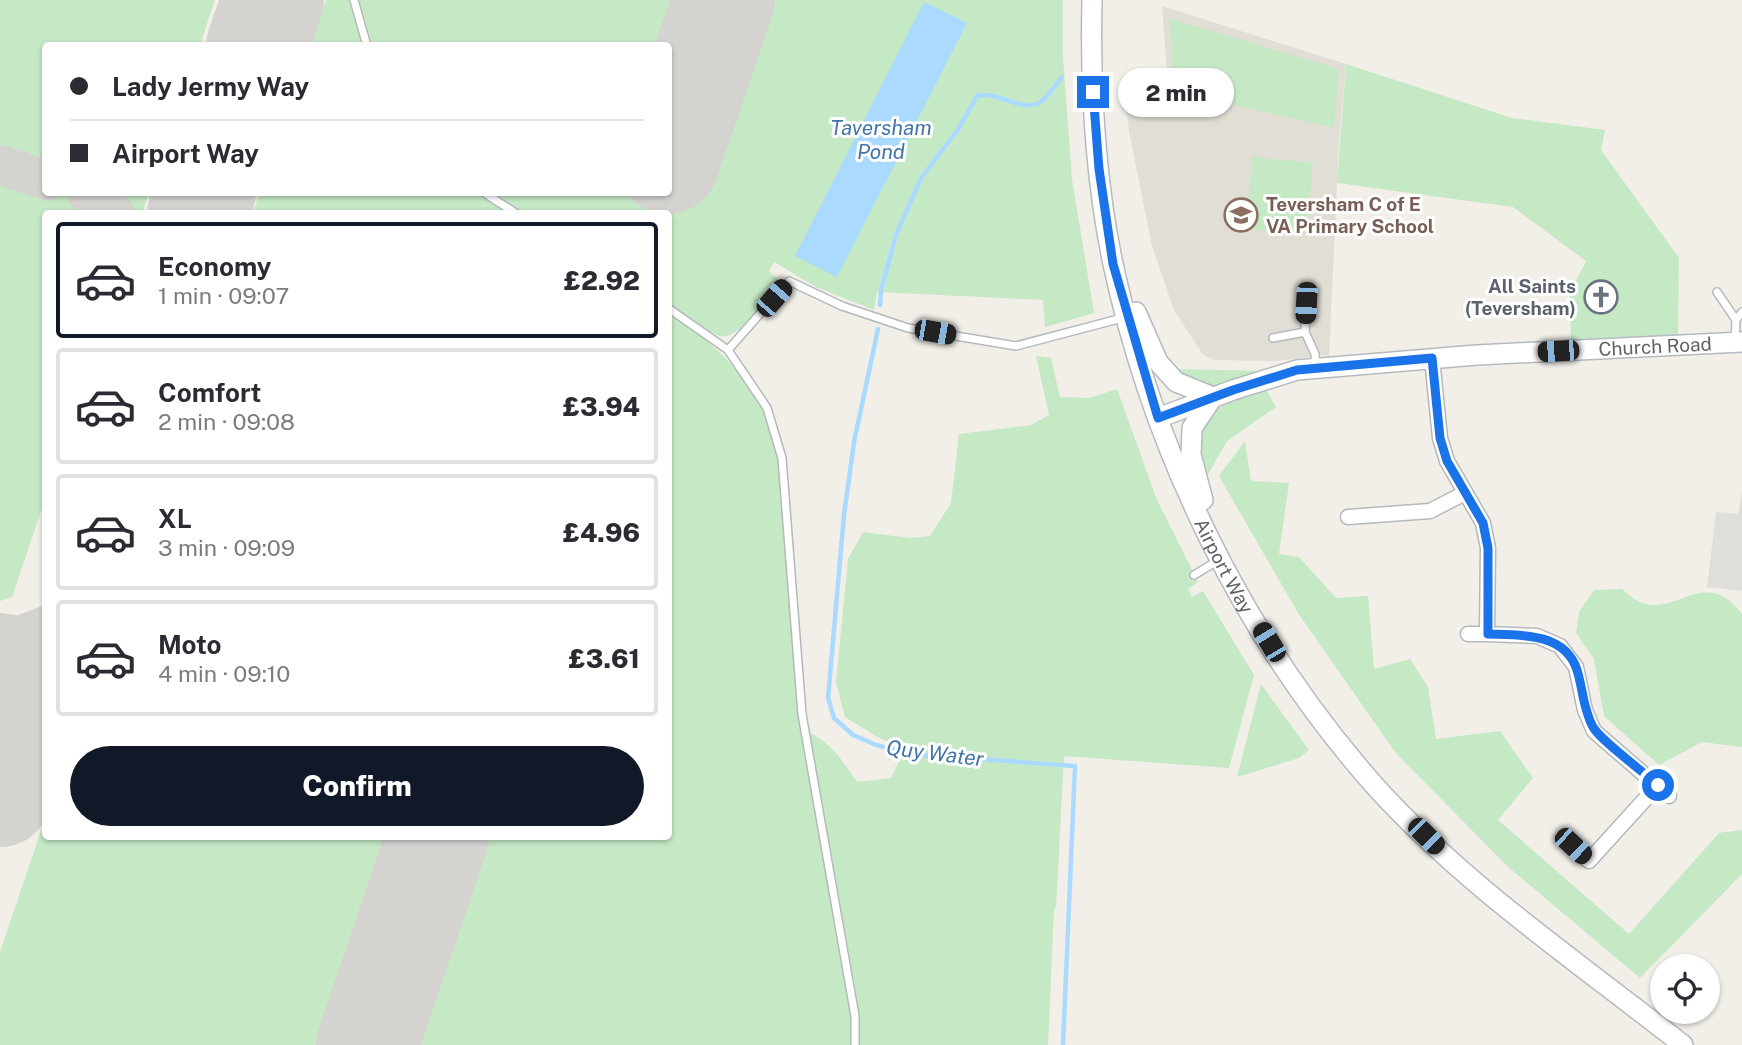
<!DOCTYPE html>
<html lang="en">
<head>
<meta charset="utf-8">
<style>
  body { margin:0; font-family:"Public Sans",sans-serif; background:#f7f7f7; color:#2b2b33; height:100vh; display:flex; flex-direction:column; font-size:26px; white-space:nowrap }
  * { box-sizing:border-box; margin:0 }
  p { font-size:23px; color:#7c7c81 }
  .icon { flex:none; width:38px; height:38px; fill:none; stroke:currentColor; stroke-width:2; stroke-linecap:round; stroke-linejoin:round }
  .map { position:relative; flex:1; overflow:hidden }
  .details { position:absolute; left:42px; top:210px; width:630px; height:630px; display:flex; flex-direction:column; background:#fff; border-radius:7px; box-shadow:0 2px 5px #0004 }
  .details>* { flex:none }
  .top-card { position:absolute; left:42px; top:42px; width:630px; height:154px; border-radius:7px; box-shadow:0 2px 5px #0004; display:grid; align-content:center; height:154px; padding:0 28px; background:#fff }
  .tools { position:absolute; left:1650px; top:954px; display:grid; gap:14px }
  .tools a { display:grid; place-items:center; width:70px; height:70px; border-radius:50%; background:#fff; box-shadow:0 2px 5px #0004; font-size:35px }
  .end { position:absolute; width:32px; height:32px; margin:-16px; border:9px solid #1a73e8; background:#fff; box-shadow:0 0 0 4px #fff }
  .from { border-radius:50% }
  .bubble { position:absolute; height:49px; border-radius:24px; background:#fff; box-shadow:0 2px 5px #0004; font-size:23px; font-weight:800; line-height:49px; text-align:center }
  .car { position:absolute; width:21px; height:42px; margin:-21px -10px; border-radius:9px; box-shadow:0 0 5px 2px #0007; background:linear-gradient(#222 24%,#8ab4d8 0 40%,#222 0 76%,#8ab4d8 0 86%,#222 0) }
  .top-card b { display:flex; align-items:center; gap:24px; height:66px; font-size:26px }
  .top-card b+b { border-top:2px solid #e1e1e2 }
  .top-card i { width:18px; height:18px; background:#2b2b33 }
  ul { padding:12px 0 0; list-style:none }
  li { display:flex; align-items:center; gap:21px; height:116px; margin:0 14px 10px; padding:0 14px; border:4px solid #e1e1e2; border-radius:7px }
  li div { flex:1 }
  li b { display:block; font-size:26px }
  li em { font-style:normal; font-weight:800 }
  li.on { border-color:#111827 }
  li>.icon { width:63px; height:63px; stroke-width:1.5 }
  .primary-button { display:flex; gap:14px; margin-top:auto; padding:14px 28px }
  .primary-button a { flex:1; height:80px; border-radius:42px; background:#111827; color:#fff; font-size:28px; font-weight:800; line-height:80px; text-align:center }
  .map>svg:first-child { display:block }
  .industrial { fill:#e0deda }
  .education { fill:#e1ded6 }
  .green { fill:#c5e8c5 }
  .water { fill:#aadaff }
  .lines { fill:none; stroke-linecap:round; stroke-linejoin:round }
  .stream { stroke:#aadaff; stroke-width:4.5 }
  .taxiway { stroke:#d4d3d0; stroke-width:40 }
  .runway { stroke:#d4d3d0; stroke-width:102 }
  .lane-casing { stroke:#b5b8bc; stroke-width:10 }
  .street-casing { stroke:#b5b8bc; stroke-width:17 }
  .secondary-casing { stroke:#b6babf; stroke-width:22 }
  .lane { stroke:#fff; stroke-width:7 }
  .street { stroke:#fff; stroke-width:14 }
  .secondary { stroke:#fff; stroke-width:19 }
  .route { stroke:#1a73e8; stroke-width:9 }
  .labels { text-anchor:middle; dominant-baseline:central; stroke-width:6; stroke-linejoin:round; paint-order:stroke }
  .education-label { font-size:19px; font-weight:bold; fill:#785e54; stroke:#fff; text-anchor:start }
  .worship-label { font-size:19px; font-weight:bold; fill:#5b616d; stroke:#fff; text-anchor:end }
  .street-label { font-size:19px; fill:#5f6368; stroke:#fff }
  .water-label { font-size:21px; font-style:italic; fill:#4174aa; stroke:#fff }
</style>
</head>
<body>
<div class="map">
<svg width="1742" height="1045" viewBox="0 0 1742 1045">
  <rect width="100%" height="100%" fill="#f1efe8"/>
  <path class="industrial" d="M1742 492V591L1707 587 1716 512 1738 514Z"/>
  <path class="education" d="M1162 6 1346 64 1339 140 1329 356 1315 354 1307 358 1272 361 1214 360 1203 355 1174 310 1152 246 1129 131 1125 91 1169 99Z"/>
  <path class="green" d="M0 0H215L200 45 46 46V192L149 193 142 213 46 214 45 499 12 597 0 601Z
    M326 0H349L362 45H310Z
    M359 0H1063V57L1072 179 1094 313 1045 327 1043 300 877 292 874 310 816 287 774 262 769 271 780 282C768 296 741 340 720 336 709 333 680 311 669 304L668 214 525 213 492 193 668 192V46L372 45Z
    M1169 18 1339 69 1334 128 1174 91Z
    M1346 64 1512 118 1605 130 1601 150 1679 258 1678 336 1571 343 1570 292 1586 261 1513 207 1337 183Z
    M1252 157 1313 163 1306 234 1246 229Z
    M260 192 474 193 508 213H253Z
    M669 313C731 357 762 385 779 463L801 732 850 1007 851 1045H0V952L45 819 46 836H668Z
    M1036 356 1051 358 1060 397 1089 398 1117 389 1157 500 1198 582 1188 589 1192 597 1203 591 1254 675 1229 768 1064 756 1056 908 1054 909 1048 1045H860L858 1004 810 733C832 743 843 762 857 782L891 778 905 749 879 738 845 717 836 682 848 559 863 532 910 538 930 536 951 503 959 434 1031 425 1049 415Z
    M1175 369 1268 371C1231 383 1207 401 1175 369Z
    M1266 389 1276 407 1227 441 1207 476C1204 467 1198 454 1198 444 1199 407 1238 399 1266 389Z
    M1245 441 1251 481 1289 483 1279 554 1299 557 1336 598 1368 596 1374 669 1410 659 1428 687 1436 739 1500 731 1533 778 1498 820 1629 934 1719 833 1742 830V874L1640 978 1507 866 1395 752 1298 613 1219 476Z
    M1622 589C1627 593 1634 600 1640 602 1678 618 1703 564 1742 614V747L1702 742 1659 765 1604 716 1594 659 1576 633 1579 612 1594 590Z
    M1261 684 1309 750 1299 758 1237 777Z"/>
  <path class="water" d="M924 2 967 23 837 277 795 256Z"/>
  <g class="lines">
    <path class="stream" d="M880 305 881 290 896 235 921 178 959 128 977 96C996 90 1019 112 1039 103 1047 99 1055 85 1062 77
      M878 329 854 442 844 515 828 698 834 718 853 735 876 745 910 754 1075 766 1063 1045"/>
    <path class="taxiway" d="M263 0 265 6 263 26
      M0 165 46 180
      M86 192 115 214
      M0 633 20 636 46 626
      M0 634C30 656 36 671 31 707"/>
    <path class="runway" d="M257 46 273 0
      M668 163 724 0
      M198 214 205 192
      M0 796 46 664
      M367 1045 438 836"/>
    <defs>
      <path id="lane" d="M354 0 367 46
        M483 192 517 214
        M1717 292 1736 320
        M1306 303 1305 332 1315 354 1316 368
        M668 308 728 350 767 408 782 458 802 714 855 1016V1045
        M1273 338 1305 332
        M1735 341 1736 320 1742 312
        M728 350 789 281 842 306 908 328 1016 346 1126 317
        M1194 575 1219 560"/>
      <path id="street" d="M1432 358 1440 438 1447 461 1483 523 1488 548 1487 634 1537 636 1560 646 1576 667 1585 710 1594 731 1669 796
        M1348 517 1430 511 1465 493
        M1468 634H1487
        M1573 847 1589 861 1658 785"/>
      <g id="secondary">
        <path id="s1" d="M1092 0C1090 88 1095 178 1113 264 1154 454 1245 639 1374 785 1464 885 1578 962 1683 1045"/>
        <path d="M1136 312 1158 362 1176 382 1213 397"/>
        <path id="s2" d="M1158 418 1233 390 1297 370 1477 355 1742 342"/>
        <path d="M1203 500 1191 455 1192 428 1213 397"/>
      </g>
    </defs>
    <use href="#lane" class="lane-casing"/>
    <use href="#street" class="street-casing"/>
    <use href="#secondary" class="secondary-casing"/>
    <use href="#lane" class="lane"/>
    <use href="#street" class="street"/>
    <use href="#secondary" class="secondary"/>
  </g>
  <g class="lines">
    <path class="route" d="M1093 92 1099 169 1113 264 1158 418 1233 390 1297 370 1432 358 1440 438 1447 461 1483 523 1488 548V634C1519 635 1565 632 1577 670 1583 689 1583 709 1593 727 1601 741 1644 772 1658 785"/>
  </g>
  <defs>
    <symbol id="school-ring" viewBox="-11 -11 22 22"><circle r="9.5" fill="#fff" stroke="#8d6e63" stroke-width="1.5"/><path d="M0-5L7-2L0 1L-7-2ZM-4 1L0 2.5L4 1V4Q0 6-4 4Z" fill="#8d6e63"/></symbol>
    <symbol id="church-ring" viewBox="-11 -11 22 22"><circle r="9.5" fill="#fff" stroke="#6b7280" stroke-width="1.5"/><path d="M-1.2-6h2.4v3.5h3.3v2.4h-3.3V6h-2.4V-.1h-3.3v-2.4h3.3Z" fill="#6b7280"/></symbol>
  </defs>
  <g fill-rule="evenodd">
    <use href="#school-ring" x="1222" y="196" width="38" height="38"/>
    <use href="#church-ring" x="1582" y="278" width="38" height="38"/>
  </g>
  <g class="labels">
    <g class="education-label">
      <text x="1266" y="204">Teversham C of E<tspan x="1266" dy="22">VA Primary School</tspan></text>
    </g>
    <g class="worship-label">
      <text x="1576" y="286">All Saints<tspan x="1576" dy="22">(Teversham)</tspan></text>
    </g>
    <g class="street-label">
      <text stroke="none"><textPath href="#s2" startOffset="506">Church Road</textPath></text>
      <text stroke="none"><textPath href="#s1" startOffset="588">Airport Way</textPath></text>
    </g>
    <g class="water-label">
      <text x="881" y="127">Taversham<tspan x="881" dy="24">Pond</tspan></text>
      <text transform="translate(935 753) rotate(7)">Quy Water</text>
    </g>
  </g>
</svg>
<div class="tools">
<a><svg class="icon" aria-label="locate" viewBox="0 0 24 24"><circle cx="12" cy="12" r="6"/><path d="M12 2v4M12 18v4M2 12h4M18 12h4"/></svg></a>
</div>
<i class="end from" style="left:1658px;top:785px"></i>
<i class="end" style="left:1093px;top:92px"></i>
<div class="bubble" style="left:1118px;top:68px;width:116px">2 min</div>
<i class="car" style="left:774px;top:298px;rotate:41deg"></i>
<i class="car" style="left:1306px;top:303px;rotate:183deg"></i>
<i class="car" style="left:935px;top:332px;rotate:100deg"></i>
<i class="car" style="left:1558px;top:351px;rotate:267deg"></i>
<i class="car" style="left:1269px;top:642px;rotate:329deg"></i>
<i class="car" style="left:1426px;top:836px;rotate:135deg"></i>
<i class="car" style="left:1573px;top:846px;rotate:133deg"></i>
<div class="top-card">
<b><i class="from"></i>Lady Jermy Way</b>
<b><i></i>Airport Way</b>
</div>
<section class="details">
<ul>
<li class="on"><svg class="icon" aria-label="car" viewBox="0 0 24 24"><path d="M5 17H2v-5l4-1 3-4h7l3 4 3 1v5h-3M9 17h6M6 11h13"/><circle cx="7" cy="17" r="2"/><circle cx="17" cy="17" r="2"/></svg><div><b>Economy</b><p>1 min · 09:07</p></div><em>£2.92</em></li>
<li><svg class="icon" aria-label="car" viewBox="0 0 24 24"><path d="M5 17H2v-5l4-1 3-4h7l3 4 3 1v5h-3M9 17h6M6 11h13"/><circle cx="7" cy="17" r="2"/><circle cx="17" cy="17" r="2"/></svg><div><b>Comfort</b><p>2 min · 09:08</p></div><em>£3.94</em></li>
<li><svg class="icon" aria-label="car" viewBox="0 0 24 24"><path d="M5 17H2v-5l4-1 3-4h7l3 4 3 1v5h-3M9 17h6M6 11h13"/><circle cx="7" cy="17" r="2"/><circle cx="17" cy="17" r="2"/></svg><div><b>XL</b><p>3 min · 09:09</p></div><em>£4.96</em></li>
<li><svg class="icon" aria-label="car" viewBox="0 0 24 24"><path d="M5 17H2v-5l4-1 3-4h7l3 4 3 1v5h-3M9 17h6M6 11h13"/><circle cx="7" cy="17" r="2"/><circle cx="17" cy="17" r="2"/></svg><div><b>Moto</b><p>4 min · 09:10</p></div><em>£3.61</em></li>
</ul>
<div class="primary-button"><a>Confirm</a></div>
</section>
</div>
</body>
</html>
